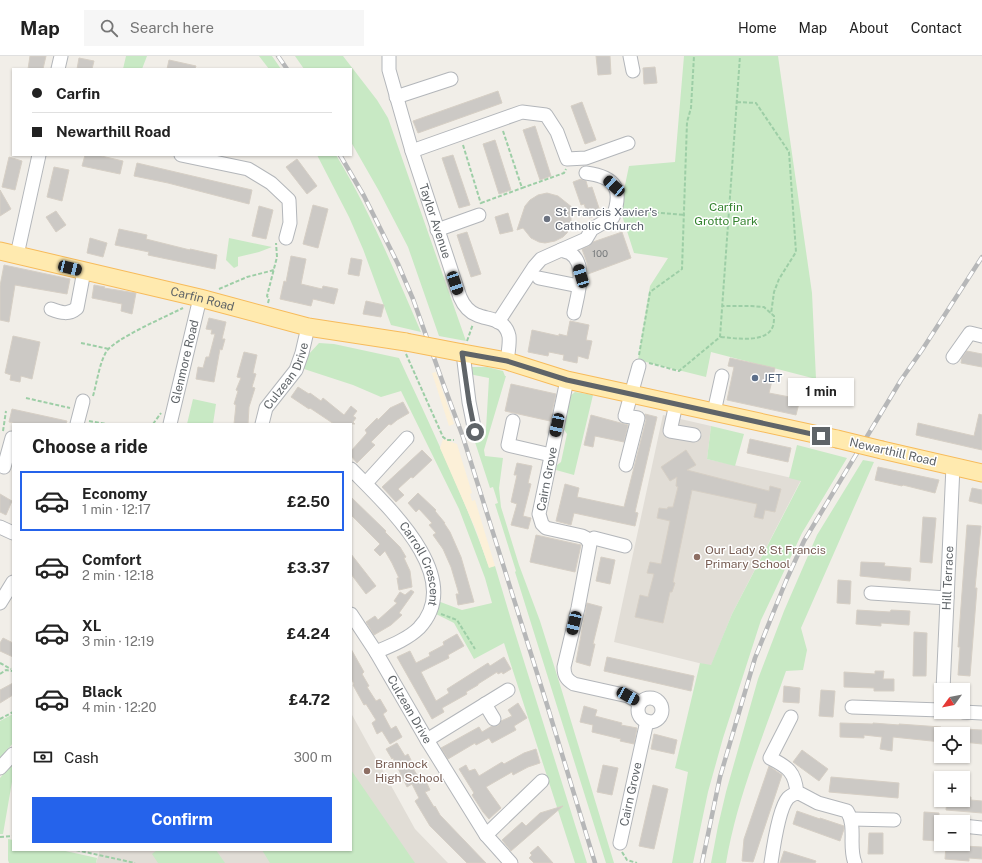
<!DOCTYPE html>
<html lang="en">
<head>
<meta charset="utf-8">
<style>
  body { margin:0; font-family:"Public Sans",sans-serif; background:#f6f6f6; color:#222; height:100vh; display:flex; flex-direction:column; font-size:15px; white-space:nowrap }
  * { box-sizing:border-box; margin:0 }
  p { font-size:13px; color:#767676 }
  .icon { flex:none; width:22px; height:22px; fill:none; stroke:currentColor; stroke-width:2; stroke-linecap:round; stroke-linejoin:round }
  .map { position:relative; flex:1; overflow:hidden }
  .drawer { position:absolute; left:12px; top:367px; width:340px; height:428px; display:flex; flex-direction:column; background:#fff; border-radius:0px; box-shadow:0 1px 3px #0004 }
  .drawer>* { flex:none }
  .top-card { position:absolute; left:12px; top:12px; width:340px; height:88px; border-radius:0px; box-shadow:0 1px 3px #0004; display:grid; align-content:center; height:88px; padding:0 20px; background:#fff }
  .needle { width:26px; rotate:237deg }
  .tools { position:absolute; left:934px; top:627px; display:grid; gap:8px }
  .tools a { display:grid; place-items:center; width:36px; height:36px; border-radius:0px; background:#fff; box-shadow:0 1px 3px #0004; font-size:20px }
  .end { position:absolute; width:18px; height:18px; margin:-9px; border:5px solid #5f6468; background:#fff; box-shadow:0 0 0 2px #fff }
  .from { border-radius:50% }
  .bubble { position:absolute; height:28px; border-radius:0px; background:#fff; box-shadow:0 1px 3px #0004; font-size:13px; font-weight:700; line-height:28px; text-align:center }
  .car { position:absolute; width:12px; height:24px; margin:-12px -6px; border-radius:5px; box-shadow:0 0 3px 1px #0007; background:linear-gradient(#222 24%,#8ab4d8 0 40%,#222 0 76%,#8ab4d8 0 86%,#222 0) }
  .top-card b { display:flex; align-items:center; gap:14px; height:38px; font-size:15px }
  .top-card b+b { border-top:1px solid #e0e0e0 }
  .top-card i { width:10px; height:10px; background:#222 }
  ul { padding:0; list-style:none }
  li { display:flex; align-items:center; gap:12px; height:60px; margin:0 8px 6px; padding:0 12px; border:2px solid transparent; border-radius:0px }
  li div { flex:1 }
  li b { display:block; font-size:15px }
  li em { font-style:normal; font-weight:700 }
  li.on { border-color:#2563eb }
  li>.icon { width:36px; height:36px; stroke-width:1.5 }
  h2 { padding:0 20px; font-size:18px; line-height:48px }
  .pay { display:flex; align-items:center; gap:10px; height:44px; padding:0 20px; font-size:15px }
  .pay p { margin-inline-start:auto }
  .cta { display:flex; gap:8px; margin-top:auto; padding:8px 20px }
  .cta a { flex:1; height:46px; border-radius:0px; background:#2563eb; color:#fff; font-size:16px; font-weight:700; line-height:46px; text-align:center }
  header { display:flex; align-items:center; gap:24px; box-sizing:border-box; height:56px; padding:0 20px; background:#fff; border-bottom:1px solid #e0e0e0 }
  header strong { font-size:19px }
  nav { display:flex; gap:22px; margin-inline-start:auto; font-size:14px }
  .search { width:280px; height:36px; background:#f6f6f6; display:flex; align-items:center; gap:10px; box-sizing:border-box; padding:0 14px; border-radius:0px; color:#767676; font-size:15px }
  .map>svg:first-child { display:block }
  .education { fill:#e1ddd6 }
  .green { fill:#c8e9c4 }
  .sand { fill:#fcf0d8 }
  .building { fill:#ccc9c5; stroke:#d6cfc5 }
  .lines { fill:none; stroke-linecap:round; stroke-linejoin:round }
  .minor-casing { stroke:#b3b6ba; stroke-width:15 }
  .major-casing { stroke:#f7bb5b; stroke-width:19 }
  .path { stroke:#9dcea6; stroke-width:2; stroke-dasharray:4 2; stroke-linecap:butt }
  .minor { stroke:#fff; stroke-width:13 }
  .major { stroke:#ffeaaf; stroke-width:17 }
  .rail-casing { stroke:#b6b7b8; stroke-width:4.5 }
  .rail { stroke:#fff; stroke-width:3; stroke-dasharray:9; stroke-linecap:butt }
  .major-bridge-casing { stroke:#f7bb5b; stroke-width:19; stroke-linecap:butt }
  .major-bridge { stroke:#ffeaaf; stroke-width:17 }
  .route { stroke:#5f6468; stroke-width:5 }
  .worship-dot { fill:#6b7280; stroke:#fff; stroke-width:1.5 }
  .service-dot { fill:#5c6f8a; stroke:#fff; stroke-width:1.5 }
  .education-dot { fill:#8d6e63; stroke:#fff; stroke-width:1.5 }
  .labels { text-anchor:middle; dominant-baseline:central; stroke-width:3; stroke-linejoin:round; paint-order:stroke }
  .number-label { font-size:10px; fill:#7a7d7f }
  .park-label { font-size:12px; fill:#368431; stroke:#fff }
  .worship-label { font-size:12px; fill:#5b616d; stroke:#fff; text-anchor:start }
  .street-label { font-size:12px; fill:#5f6468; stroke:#fff }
  .service-label { font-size:12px; fill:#4e5e75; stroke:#fff; text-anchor:start }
  .education-label { font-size:12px; fill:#785e54; stroke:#fff; text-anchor:start }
</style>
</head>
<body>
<header>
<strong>Map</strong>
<div class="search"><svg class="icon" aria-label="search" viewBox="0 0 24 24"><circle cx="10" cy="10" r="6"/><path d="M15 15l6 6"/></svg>Search here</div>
<nav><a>Home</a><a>Map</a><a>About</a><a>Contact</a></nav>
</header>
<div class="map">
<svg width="982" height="807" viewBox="0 0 982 807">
  <rect width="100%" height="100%" fill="#f1eee8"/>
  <path class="education" d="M663 359 711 370 707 403 801 424 732 558 711 610 614 586Z
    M351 657 415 773 448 807H96L100 794H351Z"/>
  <path class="green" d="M126 0H147L142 13H123Z
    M259 0H272L281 13H269Z
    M295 0H343L377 44 388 62 466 285 439 280 408 191 379 135 351 86V13H304Z
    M684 0H778L812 237 816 323 711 296 706 321 638 304 650 230 668 202 634 197 620 153 629 110 675 106Z
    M317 99H336C370 155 395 216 421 276L391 269 363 193 349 161Z
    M229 182 272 191 259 196 238 201V210L234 212 226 204Z
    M319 287 334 288 399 302C431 371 464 440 489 511L495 510 512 567 587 807H575L504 587 474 603 454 567 432 556 435 544 462 554 492 547 485 522 459 453 401 335 381 341 353 329 301 312 308 299Z
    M471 311H487L503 315 505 320H506L484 394 485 400 503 402 499 432 501 451 519 509 540 565 561 632 614 807H606L515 516 516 515 495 448 498 447 493 431 490 432 474 383 479 382 478 379 486 373 489 322 469 318Z
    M575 336 593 339 574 419 556 414 557 409 561 406 567 378 563 372 570 340Z
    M193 343 216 348 213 368H187Z
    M711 370 744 378 735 410 707 403Z
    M797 389 847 402 802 477 761 564 723 682 708 736 693 807H672L688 716 675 712 700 607 711 609 732 558 801 425 789 422Z
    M863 404 874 406 801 572 807 594 803 614 786 615C764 678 737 741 726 807H711L718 770 726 736 758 623 784 555 817 479Z
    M13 658V687L0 703V665Z
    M13 706V720L3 778H0V722Z
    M351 714 415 807H270L262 794H351Z
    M8 783 13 784V794H61L97 802 96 807H9L8 804Z
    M157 794H216L225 807H158L152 798Z"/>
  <path class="sand" d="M436 316 454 368 449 370 432 317Z
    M443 383 457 388 472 437 470 438 472 445 475 444 495 510 489 512 476 474 440 392Z"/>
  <path class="building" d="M30 0H46L43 13H28Z
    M596 0H610L611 18 598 19Z
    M79 2 94 5 92 13H77Z
    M169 4 196 10 195 13H167Z
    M655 11 657 27 644 28 643 12Z
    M498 35 502 47 418 77 413 65Z
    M582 46 596 84 585 88 571 50Z
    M535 70 551 120 540 124 523 74Z
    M495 84 511 134 499 138 483 88Z
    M85 99H97L123 105 120 118 82 110Z
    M453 99 470 149 459 152 442 102Z
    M9 101 22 105 15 134 2 131Z
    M297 103 317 130 307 138 286 111Z
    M137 107 252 134 249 148 168 127 134 120Z
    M54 111 69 114 62 145 47 141Z
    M581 123 586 125 588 132 592 131 601 158 589 162 584 148 581 149 573 126Z
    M0 134 11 153 0 160Z
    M547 137 558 140 573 152 570 153 571 159V167L567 177 563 181 555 185 545 187 539 186 531 182 523 172 517 174 525 150 530 144 538 139Z
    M313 149 328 153 318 192 303 188Z
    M259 150 273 154 266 183 252 180Z
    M56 155 66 169 56 176 46 161Z
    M508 157 513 175 500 178 495 161Z
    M119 173 147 179 146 183 190 194V193L217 199 215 213 148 199 149 196 115 189Z
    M467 176 481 218 471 221 457 179Z
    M622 176 631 202 588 218 587 207 582 193 589 190 593 186Z
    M90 182 107 187 103 201 87 197Z
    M291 200 306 203 301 228 322 233 323 230 338 233 334 248 313 243 311 250 280 243 284 225 286 226Z
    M351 202 362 204 359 220 348 218Z
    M4 209 70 223 67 238 15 229 9 266 0 264V230Z
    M94 229 105 231 104 232 136 237 132 258 121 255 122 248 92 242Z
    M366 245 384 249 381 261 363 258Z
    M209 262 226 266 222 283H225L222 294 220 293 214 326 196 323 198 311 203 312 206 301H209L215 278H211L212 274 206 273Z
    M570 265 589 269 586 284 592 285 588 303 578 300 577 307 563 304 564 299 549 296 548 300 528 296 532 274 559 280V278L567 280Z
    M13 280 40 286 32 323 21 320 20 326 10 324 11 319 5 317Z
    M967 295 982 298V311L961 307 962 301Z
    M244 296 257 299 253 317 256 318 252 331 255 332 249 351 248 368H234L236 349 234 348 238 335 236 334 241 322 237 321Z
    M730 302 775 312 769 337 800 343 796 359 727 344 734 311 728 310Z
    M511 328 556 338 550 365 505 355Z
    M298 331 309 338 310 337 321 345 323 342 344 359 351 350 357 355 353 360 356 362 353 366 355 368H334L310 352 309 353 291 341Z
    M403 346 409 357 397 364 391 369 389 368 371 386 375 389 357 407 351 400V395L367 377 365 374 377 362 378 364 390 352Z
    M12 353 67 365 66 368H17L9 366Z
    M645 358 657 361 635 456 638 457 635 470 574 457 571 469 556 465 565 428 579 432 577 441 624 451 646 364Z
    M979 358 982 359V394L916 379 918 367 974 380Z
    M591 359 628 369 624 386 595 380 593 391 584 389Z
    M750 383 791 392 788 406 747 397Z
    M422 394 432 404 413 422 411 421 398 433 404 439 396 446 382 431Z
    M686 394 696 409 687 414 769 435 770 430 781 433 775 456 765 454 763 463 754 461 757 448 692 434 673 526 675 527 672 536H670L663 567 635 561 640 539 648 541 654 518 647 517 650 506 661 508 670 465 657 462 659 452 667 453 668 451H673L678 431 676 430 677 421 670 425 661 411Z
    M517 407 532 410 528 427 531 428 523 460 531 462 528 473 511 469 517 448 511 446 517 419H514Z
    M878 411 939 424 935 437 903 429 902 430 875 424Z
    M972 432 982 434V448L969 445Z
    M418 437 436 454 435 455 445 467H444L450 476 461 501 474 546 458 549 456 538H459L451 511 443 493 433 479 436 477 429 469 432 467 419 453 416 456 408 447Z
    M0 438 12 445 6 459 0 456Z
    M351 441 386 475 385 476 400 491 406 501 404 502 410 515 412 531 399 534 397 522H399L392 507 385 495 380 500 374 494 380 488 351 459Z
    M923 461 936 462 932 507 920 506Z
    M967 469 981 470 975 532H977L970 620 958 619 960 591H958Z
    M536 479 581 489 575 516 530 506Z
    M351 498 376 530 366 538 351 518Z
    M601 501 615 504 610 528 596 525Z
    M861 506 885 507 884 510 911 512 910 525 860 520Z
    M838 524 851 525 850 548 837 547Z
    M411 534 414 536 399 557 402 559 391 569 374 579 366 566 375 560 378 564 397 547 394 545 400 536 405 539Z
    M587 547 602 551 593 588H595L590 610 576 606Z
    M857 554 890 556 891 554 910 555 909 569 881 567V570L856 568Z
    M914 576 927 577 926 620H913Z
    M457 578 464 590 448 599 449 602 421 616 436 645 449 637 447 633 488 607 490 610 504 601 511 613 503 618 502 616 498 618 497 616 478 628V629L466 636 467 638 442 652 444 656 432 663 397 601 410 595 416 607 430 600 429 597 444 589 443 586Z
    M3 582 13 587V601L0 595V587Z
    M351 593 364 616 362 618 369 630 367 631 376 645 380 643 387 655 383 658 391 673 396 670 402 681 390 688 382 675 377 678 372 667 376 664 366 648 364 649 353 629 354 628 351 622Z
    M607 601 694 620 691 635 604 615Z
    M875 615H884L883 623H894V635H874V632L844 631V616L875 618Z
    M13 627V639L0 647V634Z
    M784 630 800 632 799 647 783 646Z
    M821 634 835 635 833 661 819 660Z
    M518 647 527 662 514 670 516 674 492 687 489 682 476 689 475 687 448 703 441 692 479 671 482 676 492 670H498L501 665 512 660 508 654Z
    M584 650 597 654 595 660 622 667 621 669 637 672 634 688 620 685 621 683 592 676 593 669 580 666Z
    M840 667 873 668V667L899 669V668L941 671V686L893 681 892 695 880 693 882 681 864 679V682L840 681Z
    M963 673 982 674V688L963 686Z
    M654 678 677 684 674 698 651 693Z
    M397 687 405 700 408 698 414 710 412 711 421 725 425 723 430 734 425 736 434 751 435 750 440 759 486 807H467L430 770 415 745 419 742 412 728 407 731 393 702 392 703 386 693Z
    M536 693 540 707 528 711 513 719 512 716 486 731 501 752 489 763 483 756 472 739 474 737 459 713 466 709 469 715 475 713 479 720 502 706 504 708 524 697Z
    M802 694 828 713 819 725 793 706Z
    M603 709 618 712 612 739 597 736Z
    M769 710 782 719 753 806 742 805 744 783Z
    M831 721 899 727 898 742 829 736Z
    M653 729 668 733 654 793 639 790Z
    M963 741H971V744L982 745V757L946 754 947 744H963Z
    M563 750 511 795 502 784 522 766 526 770 540 757Z
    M797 755 820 763V762L844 770V773L840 785 793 768Z
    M924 756 939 757 938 785 923 784Z
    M869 777H883V798H868Z
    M946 789 982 791V803L969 802V805L945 803Z
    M538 790 553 807H534L529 802 532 799 530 797Z
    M784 795 816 805 815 807H780Z"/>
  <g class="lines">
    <defs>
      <g id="minor">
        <path id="s1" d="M389 0V14L412 95 460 241C463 248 469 256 477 259 489 264 505 262 509 280 510 287 508 297 507 305"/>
        <path d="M630 0 633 15"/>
        <path d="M58 13 61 0"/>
        <path d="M396 41 451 23"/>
        <path d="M412 95 522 56 546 59 557 76 567 103 586 102 628 87"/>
        <path d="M181 99 248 113 271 127 289 144 290 167 286 182"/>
        <path d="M437 174 479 159"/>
        <path d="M561 194 586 183 592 173 613 161C623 133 616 121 586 117"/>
        <path d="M17 199 39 99"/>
        <path d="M539 222 579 230"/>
        <path d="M51 253C61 257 69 259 77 252L84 215"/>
        <path d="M498 266 534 211 541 203 561 194C564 195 568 196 570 197 588 208 577 241 574 257"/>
        <path d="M463 297 469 346 475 376"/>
        <path d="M953 301 970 277 982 280"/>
        <path d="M567 324 539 458 542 468 546 472 582 480 586 482 590 488 578 552 564 611C564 620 567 624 574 628L628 640 640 647"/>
        <path d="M676 348 670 375 694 379"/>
        <path d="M714 356 722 320"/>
        <path d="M513 365 508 389 551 399"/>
        <path d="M77 368 83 345"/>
        <path id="s2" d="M170 368 200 242"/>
        <path id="s3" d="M262 368 266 352 296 314 302 297 308 271"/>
        <path d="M626 409 638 362 625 360 639 310"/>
        <path d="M4 411 12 382H13"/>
        <path id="s4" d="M351 413C385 448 467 521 419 572 408 583 390 590 376 596"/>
        <path d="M366 427 407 382"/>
        <path d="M0 471 13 477"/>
        <path d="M589 485 594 482 625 490"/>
        <path d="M871 537 947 542"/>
        <path d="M0 547 13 526"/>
        <path id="s5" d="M351 558 376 596 427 684 486 779 511 807"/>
        <path id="s6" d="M943 634 953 410"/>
        <circle cx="650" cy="654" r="12"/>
        <path d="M485 648 494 663"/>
        <path d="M852 651 941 654"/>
        <path d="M963 656 982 657"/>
        <path d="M791 661 770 702C788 711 795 716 797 737"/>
        <path d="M427 684 508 634"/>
        <path d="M0 712 13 698"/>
        <path d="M852 763 894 764"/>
        <path d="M963 770 982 772"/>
        <path d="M486 779 542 725"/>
        <path id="s7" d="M620 787 647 665"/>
        <path d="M771 807C773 793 779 752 788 742 791 739 794 738 797 737L801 738 818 747 847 755C857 771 848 790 855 807"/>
      </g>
      <g id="major">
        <path id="s8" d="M0 195 200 242 308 271 406 286"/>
        <path d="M463 297 507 305 567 324 837 383"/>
        <path d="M882 394 982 417"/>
      </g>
    </defs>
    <use href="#minor" class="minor-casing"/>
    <use href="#major" class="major-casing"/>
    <path class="path" d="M737 46 756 47 789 96 796 196 779 223 774 236 771 258
      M503 75 522 132 564 117 566 113
      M463 89 481 148
      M481 147 522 132
      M649 156 685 159
      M219 233 247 221 274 214
      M268 247 269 243 267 240 277 201 276 187
      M721 281C735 282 767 288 773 270 774 267 774 263 774 260L764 251 751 250H722
      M467 285 473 268
      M81 287 109 293
      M406 298 443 381 447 384H454
      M639 299 650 236 682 213 687 66 691 52 694 0
      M649 307 679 315 720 281 740 0
      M93 340C97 326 99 309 106 296 114 283 167 260 183 252
      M26 342 70 352
      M89 365 106 368
      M153 368 161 357
      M3 375 6 355
      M441 558 457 564 475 593
      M0 607 11 613
      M0 618 6 614 13 615
      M0 663 13 656
      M0 781 13 780
      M76 794 135 807
      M622 796 627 804 637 807"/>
    <use href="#minor" class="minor"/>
    <use href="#major" class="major"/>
    <defs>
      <path id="rail" d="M278 0 287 13
        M340 99 364 140 398 208 413 243 443 327 463 381 548 652 595 807
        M702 807 720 721 755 602 786 525 804 485 901 324 922 294 982 201"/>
    </defs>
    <use href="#rail" class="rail-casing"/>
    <use href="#rail" class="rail"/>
    <defs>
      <path id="major-bridge" d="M406 286 463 297
        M837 383 882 394"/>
    </defs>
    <use href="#major-bridge" class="major-bridge-casing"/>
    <use href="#major-bridge" class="major-bridge"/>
  </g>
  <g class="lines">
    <path class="route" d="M475 376 469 346 462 297 507 305 567 324 821 380"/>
  </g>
  <circle class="worship-dot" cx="547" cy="163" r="4"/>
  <circle class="service-dot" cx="755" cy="322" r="4"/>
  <g class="education-dot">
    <circle cx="697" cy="501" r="4"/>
    <circle cx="367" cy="715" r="4"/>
  </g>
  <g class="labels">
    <g class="number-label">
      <text x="600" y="197">100</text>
    </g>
    <g class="park-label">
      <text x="726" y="151">Carfin<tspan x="726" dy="14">Grotto Park</tspan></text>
    </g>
    <g class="worship-label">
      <text x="555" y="156">St Francis Xavier's<tspan x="555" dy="14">Catholic Church</tspan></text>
    </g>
    <g class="street-label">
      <text stroke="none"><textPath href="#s1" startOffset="172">Taylor Avenue</textPath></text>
      <text stroke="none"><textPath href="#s8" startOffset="208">Carfin Road</textPath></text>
      <text stroke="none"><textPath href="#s2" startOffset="64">Glenmore Road</textPath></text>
      <text stroke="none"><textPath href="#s3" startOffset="55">Culzean Drive</textPath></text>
      <text transform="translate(893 396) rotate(13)">Newarthill Road</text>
      <text transform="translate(547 423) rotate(-79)">Cairn Grove</text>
      <text stroke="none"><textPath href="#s4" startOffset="120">Carroll Crescent</textPath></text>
      <text stroke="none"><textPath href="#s6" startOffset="112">Hill Terrace</textPath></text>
      <text stroke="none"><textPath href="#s5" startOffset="112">Culzean Drive</textPath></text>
      <text stroke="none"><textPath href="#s7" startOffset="50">Cairn Grove</textPath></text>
    </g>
    <g class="service-label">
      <text x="763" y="322">JET</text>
    </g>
    <g class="education-label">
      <text x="705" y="494">Our Lady &amp; St Francis<tspan x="705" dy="14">Primary School</tspan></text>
      <text x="375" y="708">Brannock<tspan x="375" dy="14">High School</tspan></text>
    </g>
  </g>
</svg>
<div class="tools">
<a><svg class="needle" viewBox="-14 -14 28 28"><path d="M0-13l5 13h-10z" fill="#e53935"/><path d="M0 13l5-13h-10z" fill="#767676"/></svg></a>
<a><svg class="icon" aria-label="locate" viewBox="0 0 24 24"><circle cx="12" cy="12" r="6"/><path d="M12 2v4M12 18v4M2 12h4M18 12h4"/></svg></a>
<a>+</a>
<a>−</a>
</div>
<i class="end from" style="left:475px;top:376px"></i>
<i class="end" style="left:821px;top:380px"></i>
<div class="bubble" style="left:788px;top:322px;width:66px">1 min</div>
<i class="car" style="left:614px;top:130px;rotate:312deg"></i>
<i class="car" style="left:70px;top:212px;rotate:104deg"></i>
<i class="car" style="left:581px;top:220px;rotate:343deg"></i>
<i class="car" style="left:455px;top:227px;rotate:161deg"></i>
<i class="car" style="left:557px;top:369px;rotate:192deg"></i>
<i class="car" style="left:574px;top:567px;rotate:193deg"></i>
<i class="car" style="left:628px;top:640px;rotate:119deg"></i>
<div class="top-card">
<b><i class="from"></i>Carfin</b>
<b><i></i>Newarthill Road</b>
</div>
<section class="drawer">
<h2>Choose a ride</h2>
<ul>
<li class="on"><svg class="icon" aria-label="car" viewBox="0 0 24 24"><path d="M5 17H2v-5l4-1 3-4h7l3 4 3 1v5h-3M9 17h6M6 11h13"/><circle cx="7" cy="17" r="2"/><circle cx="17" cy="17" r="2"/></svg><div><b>Economy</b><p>1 min · 12:17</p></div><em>£2.50</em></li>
<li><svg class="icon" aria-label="car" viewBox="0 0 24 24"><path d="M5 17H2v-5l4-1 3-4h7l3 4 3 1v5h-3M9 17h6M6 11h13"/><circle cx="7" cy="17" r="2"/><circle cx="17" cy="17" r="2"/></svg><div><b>Comfort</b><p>2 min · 12:18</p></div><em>£3.37</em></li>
<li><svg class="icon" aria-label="car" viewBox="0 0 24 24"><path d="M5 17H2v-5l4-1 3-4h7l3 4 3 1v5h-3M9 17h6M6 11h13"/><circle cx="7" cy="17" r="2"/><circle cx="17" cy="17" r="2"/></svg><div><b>XL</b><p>3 min · 12:19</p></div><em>£4.24</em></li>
<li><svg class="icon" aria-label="car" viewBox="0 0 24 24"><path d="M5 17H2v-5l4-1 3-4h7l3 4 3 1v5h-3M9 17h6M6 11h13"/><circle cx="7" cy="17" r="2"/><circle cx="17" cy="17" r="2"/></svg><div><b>Black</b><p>4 min · 12:20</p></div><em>£4.72</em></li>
</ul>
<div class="pay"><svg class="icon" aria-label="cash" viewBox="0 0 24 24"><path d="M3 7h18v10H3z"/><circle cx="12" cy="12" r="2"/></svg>Cash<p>300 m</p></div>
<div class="cta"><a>Confirm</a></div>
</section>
</div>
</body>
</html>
